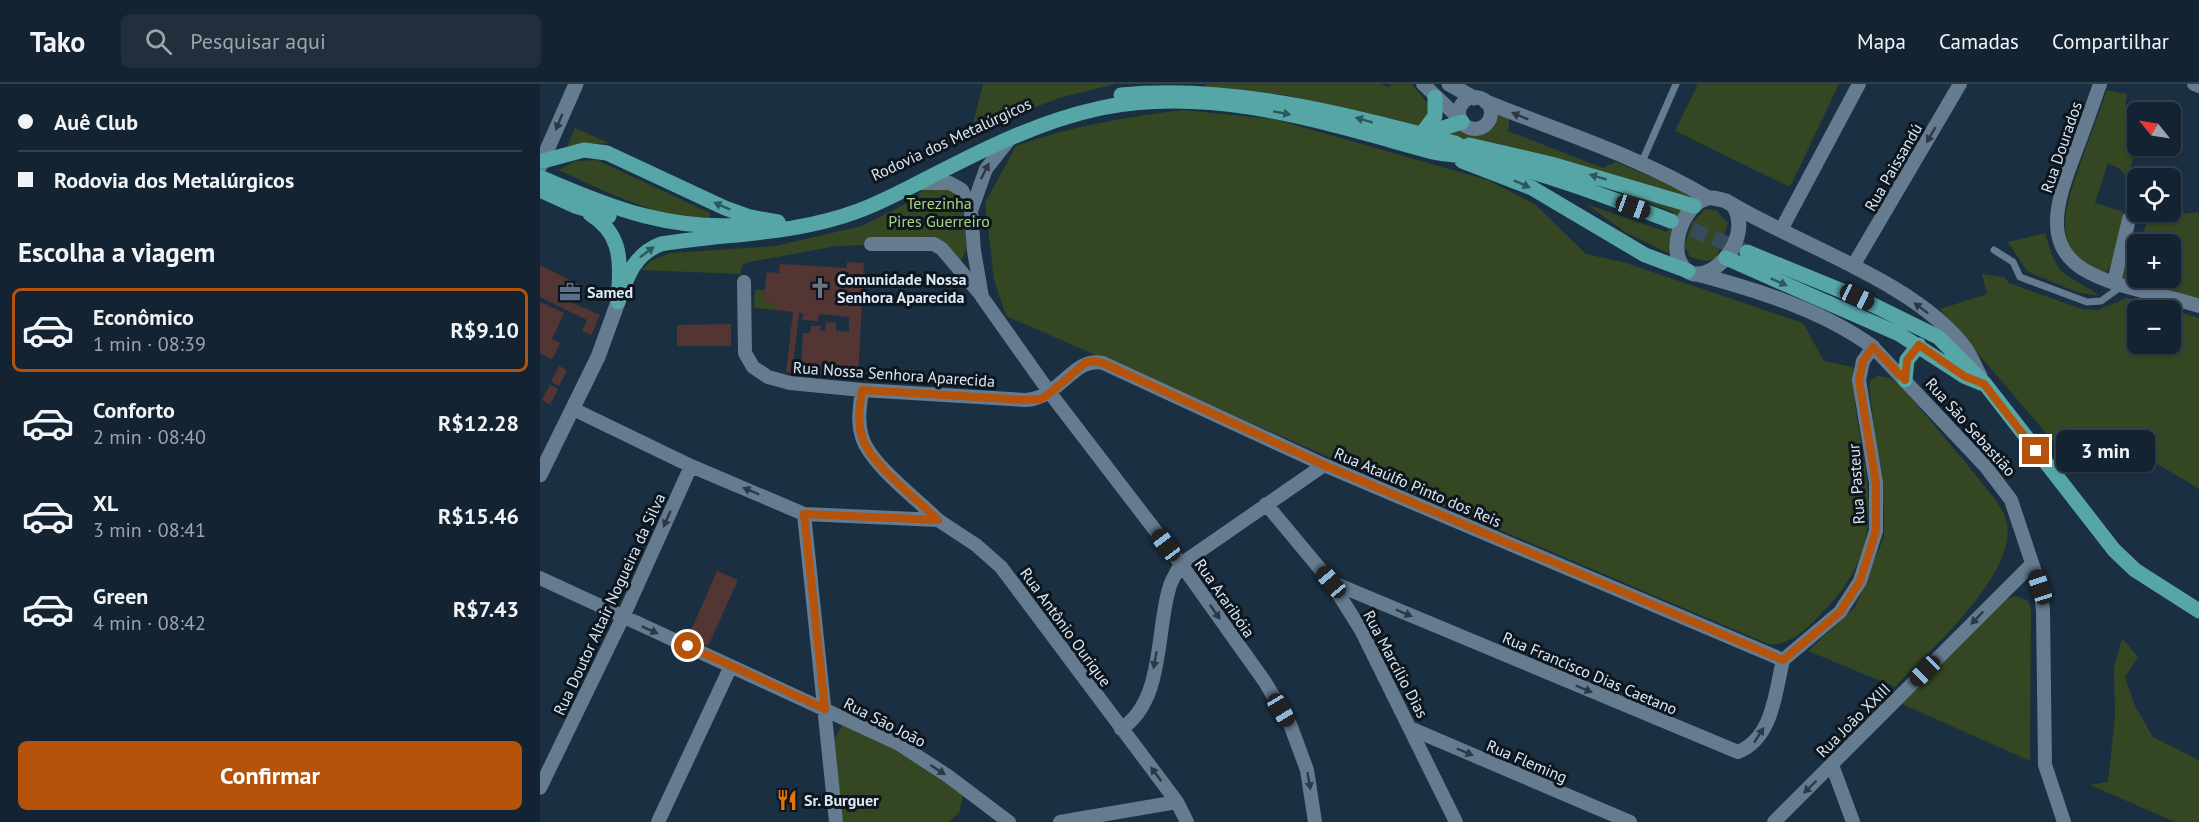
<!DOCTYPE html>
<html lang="pt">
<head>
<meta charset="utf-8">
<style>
  body { margin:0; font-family:"PT Sans",sans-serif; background:#212f3d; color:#f1f3f6; height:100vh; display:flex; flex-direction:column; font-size:22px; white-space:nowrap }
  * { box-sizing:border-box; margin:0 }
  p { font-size:20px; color:#9da4ab }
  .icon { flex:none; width:33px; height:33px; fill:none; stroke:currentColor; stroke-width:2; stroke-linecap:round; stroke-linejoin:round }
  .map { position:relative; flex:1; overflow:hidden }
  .side { display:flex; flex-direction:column; background:#142331; width:540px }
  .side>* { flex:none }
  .top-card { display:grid; align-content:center; height:132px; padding:0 18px; background:#142331 }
  .needle { width:39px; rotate:300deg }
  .buttons { position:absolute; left:1587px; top:18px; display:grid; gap:12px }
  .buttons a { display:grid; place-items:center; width:54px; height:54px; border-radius:9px; background:#142331; box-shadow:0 2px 4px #0004,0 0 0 2px #33404d; font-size:30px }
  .end { position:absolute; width:27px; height:27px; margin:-14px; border:8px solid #b45309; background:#fff; box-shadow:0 0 0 3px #fff }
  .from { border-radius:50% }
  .bubble { position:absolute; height:42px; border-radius:9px; background:#142331; box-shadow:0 2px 4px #0004,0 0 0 2px #33404d; font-size:20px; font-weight:600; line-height:42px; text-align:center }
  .car { position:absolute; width:18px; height:36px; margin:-18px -9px; border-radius:8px; box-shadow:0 0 4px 2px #0007; background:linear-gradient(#222 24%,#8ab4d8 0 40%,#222 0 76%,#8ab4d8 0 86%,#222 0) }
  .top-card b { display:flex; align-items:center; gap:21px; height:57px; font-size:22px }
  .top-card b+b { border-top:2px solid #33404d }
  .top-card i { width:15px; height:15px; background:#f1f3f6 }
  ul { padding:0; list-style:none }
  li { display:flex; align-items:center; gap:18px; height:84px; margin:0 12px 9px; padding:0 6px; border:3px solid transparent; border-radius:9px }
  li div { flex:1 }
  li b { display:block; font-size:22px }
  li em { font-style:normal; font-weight:600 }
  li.selected { border-color:#b45309 }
  li>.icon { width:54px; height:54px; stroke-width:1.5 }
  h2 { padding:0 18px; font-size:27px; line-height:72px }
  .cta { display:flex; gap:12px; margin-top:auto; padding:12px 18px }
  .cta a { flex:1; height:69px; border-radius:9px; background:#b45309; color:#fff; font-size:24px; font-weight:600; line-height:69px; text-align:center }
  header { display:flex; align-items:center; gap:36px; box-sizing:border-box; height:84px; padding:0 30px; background:#142331; border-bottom:2px solid #33404d }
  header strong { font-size:28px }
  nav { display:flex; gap:33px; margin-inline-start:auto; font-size:21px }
  .search { width:420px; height:54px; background:#212f3d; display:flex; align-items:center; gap:15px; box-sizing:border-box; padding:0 21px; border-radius:9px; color:#9da4ab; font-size:22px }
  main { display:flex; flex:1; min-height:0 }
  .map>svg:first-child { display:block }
  .green { fill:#344622; fill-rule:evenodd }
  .building { fill:#533633 }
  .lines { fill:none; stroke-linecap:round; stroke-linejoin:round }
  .primary-tunnel { stroke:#374b5c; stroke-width:15; stroke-dasharray:15 8; stroke-linecap:butt }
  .lane { stroke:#647b90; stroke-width:7 }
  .street { stroke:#647b90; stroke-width:14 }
  .secondary { stroke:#647b90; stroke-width:15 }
  .primary { stroke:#56a6a8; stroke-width:15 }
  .oneway { fill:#2e575c }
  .oneway2 { fill:#2b3946 }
  .route { stroke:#b45309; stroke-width:8 }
  .labels { text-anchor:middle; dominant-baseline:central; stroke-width:6; stroke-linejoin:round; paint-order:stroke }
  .street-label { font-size:16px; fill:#dbe7f3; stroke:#0d161e }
  .park-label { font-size:16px; fill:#a9d77f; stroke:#0d161e }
  .poi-label { font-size:16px; font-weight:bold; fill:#dbe7f3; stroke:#0d161e; text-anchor:start }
</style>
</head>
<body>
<header>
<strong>Tako</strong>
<div class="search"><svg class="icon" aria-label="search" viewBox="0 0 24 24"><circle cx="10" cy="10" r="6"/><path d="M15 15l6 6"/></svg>Pesquisar aqui</div>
<nav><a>Mapa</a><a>Camadas</a><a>Compartilhar</a></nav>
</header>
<main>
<section class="side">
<div class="top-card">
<b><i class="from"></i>Auê Club</b>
<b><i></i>Rodovia dos Metalúrgicos</b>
</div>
<h2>Escolha a viagem</h2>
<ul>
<li class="selected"><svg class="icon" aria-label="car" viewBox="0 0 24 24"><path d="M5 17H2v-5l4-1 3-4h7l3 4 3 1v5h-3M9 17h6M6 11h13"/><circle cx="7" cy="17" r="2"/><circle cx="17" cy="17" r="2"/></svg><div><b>Econômico</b><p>1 min · 08:39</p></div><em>R$9.10</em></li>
<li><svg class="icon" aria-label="car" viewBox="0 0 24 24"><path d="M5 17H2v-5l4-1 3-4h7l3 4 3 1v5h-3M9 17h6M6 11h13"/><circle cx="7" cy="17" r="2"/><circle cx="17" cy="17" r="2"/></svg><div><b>Conforto</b><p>2 min · 08:40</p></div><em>R$12.28</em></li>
<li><svg class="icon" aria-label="car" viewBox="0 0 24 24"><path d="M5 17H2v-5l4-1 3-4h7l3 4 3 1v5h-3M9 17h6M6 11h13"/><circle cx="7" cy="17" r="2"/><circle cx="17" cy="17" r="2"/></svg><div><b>XL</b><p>3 min · 08:41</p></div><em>R$15.46</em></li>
<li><svg class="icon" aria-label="car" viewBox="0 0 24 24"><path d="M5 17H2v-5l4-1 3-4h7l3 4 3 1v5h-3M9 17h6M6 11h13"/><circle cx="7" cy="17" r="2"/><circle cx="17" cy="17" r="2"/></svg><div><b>Green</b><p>4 min · 08:42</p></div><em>R$7.43</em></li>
</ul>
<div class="cta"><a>Confirmar</a></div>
</section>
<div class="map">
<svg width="1659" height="738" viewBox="0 0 1659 738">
  <rect width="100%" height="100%" fill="#1a2f41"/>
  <path class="green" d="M443 0H575L519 14 427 50 433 39Z
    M667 0H839L849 3 851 0H872L891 24 880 43 745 11 661 5Z
    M1158 0H1299L1250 103 1135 47Z
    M1567 6 1587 10 1585 21 1594 24 1592 33 1598 35 1597 59 1588 94 1580 85 1568 79 1555 119 1584 128 1572 178 1567 188C1504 172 1527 118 1542 75 1550 52 1559 29 1567 6Z
    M643 26 734 35 948 96 996 121 1046 170 1083 178 1263 239 1284 277 1313 283C1313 381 1366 448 1278 533 1264 547 1249 562 1228 560L805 380 466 232 454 196 445 119 476 62C530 42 586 33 643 26Z
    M955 27 970 32 968 47 1063 84 1076 78 1140 105 1148 113 902 52 917 44C936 50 951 51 955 27Z
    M35 44 69 59 27 62Z
    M57 76 170 129V134C136 142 52 102 19 86L35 77Z
    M1036 93 1144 123 1132 171 1085 148 1046 120 1127 148 1134 128Z
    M390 102 416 106C427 129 434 154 421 177 412 170 402 157 391 153 388 152 335 156 325 155L324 161 297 162 209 178 202 181 200 190 101 186 112 176 131 169 235 162 322 142 379 113 378 109Z
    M1165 125 1176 126 1188 139 1178 170 1175 175 1166 177 1150 173 1144 162 1152 139Z
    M1616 128 1640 130 1659 128V215L1579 194 1588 159 1602 153 1608 135 1614 137ZM1598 160H1630V194H1598Z
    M1505 149C1519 197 1522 186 1560 212L1536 208 1487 187 1468 158Z
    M1442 190 1464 193 1469 199 1542 225 1557 226 1587 214 1659 234V405L1616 379 1600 350 1523 369 1400 225 1447 210ZM1598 226H1630V260H1598Z
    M215 206H225L223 217 235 219V226L214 224Z
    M1338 292 1350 294 1359 300C1386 331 1413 363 1439 395 1448 407 1460 419 1465 433 1485 484 1388 568 1355 603L1268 567 1315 523 1344 453V428L1329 301 1331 296Z
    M1476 512 1488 517 1491 526 1490 677 1362 620 1465 516Z
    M1582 554 1598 573 1585 593 1595 622 1613 653 1659 676V738H1635L1550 701 1568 698 1575 634 1574 584Z
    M303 640 311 641C346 660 397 682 423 712L419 729 409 738H302L294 655Z"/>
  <path class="building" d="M307 178 324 179 318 293 261 290 263 249H270L271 242H281L280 247H285L286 238 296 239V247L309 248V233L279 230 278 237 262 236 263 229H259L252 289 246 288 253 228 235 226V219L223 217 227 188 239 189 240 180 307 184Z
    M0 181 40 201 31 218 60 231 51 251 42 247 47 236 0 213Z
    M0 218 24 229 12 255 20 259 12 276 0 269Z
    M191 240V262H137V241Z
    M19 282 27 286 19 302 11 298Z
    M10 301 18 305 10 321 2 316Z
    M177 487 198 496 168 562 148 553Z"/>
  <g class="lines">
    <path class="primary-tunnel" d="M1131 137 1203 166"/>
    <path class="lane" d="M1101 80 1136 0
      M1454 166 1473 178 1480 193 1547 218 1561 217 1582 202"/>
    <path class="street" d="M883 0 921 36
      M1560 0C1552 23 1544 46 1535 69 1520 110 1497 163 1550 189 1583 206 1624 210 1659 222
      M1654 0 1659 2
      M919 29a16 16 0 1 1 32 0a16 16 0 1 1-32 0Z
      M378 99H410L422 106 431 127 434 167 442 213 510 309 641 480 725 598 750 640 767 686 775 738
      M431 127 446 85 469 56
      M1241 146 1319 0
      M331 160H394L402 165 441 211
      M1313 182 1420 0
      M204 198 205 269 213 283 228 293 250 299 322 306 486 316C522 313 533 272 563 279L784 381 1243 576
      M1574 198 1589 135
      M322 306C320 322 317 337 322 353 330 380 377 415 398 436
      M33 325 151 382 264 430 398 436 436 461 461 483 637 718 647 738
      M726 420 791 498 821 546 916 738
      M264 430 296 738
      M0 494 359 660 408 692 469 738
      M791 498 1198 668C1233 654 1235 609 1243 576
      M1243 576 1300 528 1320 497 1336 447V399L1319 296 1323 277 1333 263 1446 383 1471 416 1500 503 1503 526 1505 681 1524 738
      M581 645C624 617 616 549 629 505 631 496 637 488 641 480L784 381
      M872 645 1090 738
      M1292 681 1313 738
      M0 704 83 533 151 382
      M118 738 191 582
      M520 738 637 718
      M1234 738 1492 480"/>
    <path class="secondary" d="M909 0 934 14
      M946 18C1018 47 1103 74 1168 114
      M0 82 36 0
      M1193 121C1215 155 1169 203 1147 187 1125 170 1142 120 1168 114 1173 113 1181 116 1186 117 1256 160 1376 198 1425 264 1431 272 1435 283 1440 292
      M1157 190C1217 206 1282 226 1333 263
      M0 391 58 273 78 218"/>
    <path class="primary" d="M581 11C694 0 807 31 915 59L938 72
      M884 50 922 38
      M881 51 895 32V13
      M929 61 1011 80 1154 122
      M3 77 44 66 67 69 185 124 210 133 238 138
      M922 77 992 104 1105 171 1148 187
      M0 93C73 125 135 149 216 140
      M0 106 35 122 69 132
      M50 130C79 148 81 172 79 203
      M1207 168 1317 213 1398 253 1445 300 1574 466 1595 486 1659 527
      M1186 174 1359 250 1424 292 1441 299
      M78 218C87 193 94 170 121 160 187 149 254 151 318 127 343 118 366 105 390 93 444 65 500 37 561 24 673 1 786 39 893 68 910 72 928 71 945 75 1008 90 1070 114 1131 137
      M1365 296 1367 276 1379 261"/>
  </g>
  <defs><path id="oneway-solid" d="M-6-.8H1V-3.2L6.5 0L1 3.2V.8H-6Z" transform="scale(1.5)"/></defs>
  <g class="oneway">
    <use href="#oneway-solid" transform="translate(742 29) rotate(10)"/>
    <use href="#oneway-solid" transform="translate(824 36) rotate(-164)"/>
    <use href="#oneway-solid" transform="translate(1058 93) rotate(-164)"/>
    <use href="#oneway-solid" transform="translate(982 100) rotate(24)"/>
    <use href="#oneway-solid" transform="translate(182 122) rotate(-156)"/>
    <use href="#oneway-solid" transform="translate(107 168) rotate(-37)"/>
    <use href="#oneway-solid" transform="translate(1239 198) rotate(24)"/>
  </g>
  <g class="oneway2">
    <use href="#oneway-solid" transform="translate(980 32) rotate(-158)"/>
    <use href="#oneway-solid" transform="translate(19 38) rotate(113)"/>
    <use href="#oneway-solid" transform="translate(1391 51) rotate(120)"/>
    <use href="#oneway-solid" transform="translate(445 87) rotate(-63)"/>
    <use href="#oneway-solid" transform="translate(1381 224) rotate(-143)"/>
    <use href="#oneway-solid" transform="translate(211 407) rotate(-157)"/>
    <use href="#oneway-solid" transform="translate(127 435) rotate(114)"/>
    <use href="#oneway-solid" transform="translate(675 528) rotate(55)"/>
    <use href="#oneway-solid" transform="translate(864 529) rotate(23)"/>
    <use href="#oneway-solid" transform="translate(1437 534) rotate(134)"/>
    <use href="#oneway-solid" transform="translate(110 546) rotate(24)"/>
    <use href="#oneway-solid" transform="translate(615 576) rotate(100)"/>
    <use href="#oneway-solid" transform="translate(1044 605) rotate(23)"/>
    <use href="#oneway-solid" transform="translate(1219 651) rotate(-57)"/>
    <use href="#oneway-solid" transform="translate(925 668) rotate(23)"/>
    <use href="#oneway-solid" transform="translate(398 686) rotate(33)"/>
    <use href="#oneway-solid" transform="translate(616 690) rotate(-127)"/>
    <use href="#oneway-solid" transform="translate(769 697) rotate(80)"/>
    <use href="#oneway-solid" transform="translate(1270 703) rotate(136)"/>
  </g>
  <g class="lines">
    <path class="route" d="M148 562 285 625 264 430 398 436C377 415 330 380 322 353 317 337 320 322 322 306L486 316 501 315 510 309 545 279 553 277 563 279 784 381 1243 576 1300 528 1320 497 1336 447V399L1319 296 1323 277 1333 263 1365 296 1367 276 1379 261 1424 292 1444 300 1496 367"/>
  </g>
  <defs>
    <symbol id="church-bare" viewBox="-9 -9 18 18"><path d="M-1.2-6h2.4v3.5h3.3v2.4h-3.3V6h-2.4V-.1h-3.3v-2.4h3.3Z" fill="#6b7280" stroke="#0d161e" stroke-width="2.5" paint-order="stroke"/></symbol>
    <symbol id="office-bare" viewBox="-9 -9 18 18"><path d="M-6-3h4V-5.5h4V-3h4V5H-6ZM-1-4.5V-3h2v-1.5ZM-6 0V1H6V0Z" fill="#5c6f8a" stroke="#0d161e" stroke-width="2.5" paint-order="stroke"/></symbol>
    <symbol id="restaurant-bare" viewBox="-9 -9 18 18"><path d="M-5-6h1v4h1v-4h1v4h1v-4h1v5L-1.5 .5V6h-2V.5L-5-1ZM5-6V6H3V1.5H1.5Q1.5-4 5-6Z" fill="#e8710a" stroke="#0d161e" stroke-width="2.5" paint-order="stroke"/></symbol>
  </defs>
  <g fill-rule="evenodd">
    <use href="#church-bare" x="265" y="189" width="30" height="30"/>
    <use href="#office-bare" x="15" y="193" width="30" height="30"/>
    <use href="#restaurant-bare" x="232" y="701" width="30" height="30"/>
  </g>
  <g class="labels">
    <g class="street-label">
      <text transform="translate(411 55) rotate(-25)">Rodovia dos Metalúrgicos</text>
      <text transform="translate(1521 63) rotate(-71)">Rua Dourados</text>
      <text transform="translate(1353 83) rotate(-60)">Rua Paissandú</text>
      <text transform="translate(354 290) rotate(4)">Rua Nossa Senhora Aparecida</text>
      <text transform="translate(1431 343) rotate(48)">Rua São Sebastião</text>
      <text transform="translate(1316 400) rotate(-94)">Rua Pasteur</text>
      <text transform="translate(878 403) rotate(23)">Rua Ataúlfo Pinto dos Reis</text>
      <text transform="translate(685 514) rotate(55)">Rua Araribóia</text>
      <text transform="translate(69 520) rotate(-65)">Rua Doutor Altair Nogueira da Silva</text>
      <text transform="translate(526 543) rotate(54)">Rua Antônio Ourique</text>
      <text transform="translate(856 580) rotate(62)">Rua Marcílio Dias</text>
      <text transform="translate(1050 589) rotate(23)">Rua Francisco Dias Caetano</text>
      <text transform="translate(1313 636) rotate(-45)">Rua João XXIII</text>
      <text transform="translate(345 638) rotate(27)">Rua São João</text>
      <text transform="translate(987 677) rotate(23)">Rua Fleming</text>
    </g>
    <g class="park-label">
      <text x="399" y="119">Terezinha<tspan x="399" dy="18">Pires Guerreiro</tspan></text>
    </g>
    <g class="poi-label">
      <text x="297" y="195">Comunidade Nossa<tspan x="297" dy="18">Senhora Aparecida</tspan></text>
      <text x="47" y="208">Samed</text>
      <text x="264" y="716">Sr. Burguer</text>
    </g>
  </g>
</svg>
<div class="buttons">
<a><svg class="needle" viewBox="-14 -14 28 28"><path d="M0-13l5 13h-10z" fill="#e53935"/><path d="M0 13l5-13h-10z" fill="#9da4ab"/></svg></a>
<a><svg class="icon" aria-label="locate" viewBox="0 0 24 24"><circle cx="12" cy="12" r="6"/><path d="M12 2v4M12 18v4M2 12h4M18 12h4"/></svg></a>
<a>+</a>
<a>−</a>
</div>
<i class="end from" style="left:148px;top:562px"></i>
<i class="end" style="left:1496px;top:367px"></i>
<div class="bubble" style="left:1516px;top:346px;width:99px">3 min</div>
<i class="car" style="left:1093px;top:123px;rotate:110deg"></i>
<i class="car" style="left:1317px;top:213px;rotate:115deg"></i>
<i class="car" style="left:626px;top:461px;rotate:323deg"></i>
<i class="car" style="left:791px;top:498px;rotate:320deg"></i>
<i class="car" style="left:1500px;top:503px;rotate:342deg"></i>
<i class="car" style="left:1385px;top:587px;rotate:225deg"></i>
<i class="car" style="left:741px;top:626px;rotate:149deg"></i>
</div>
</main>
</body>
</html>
